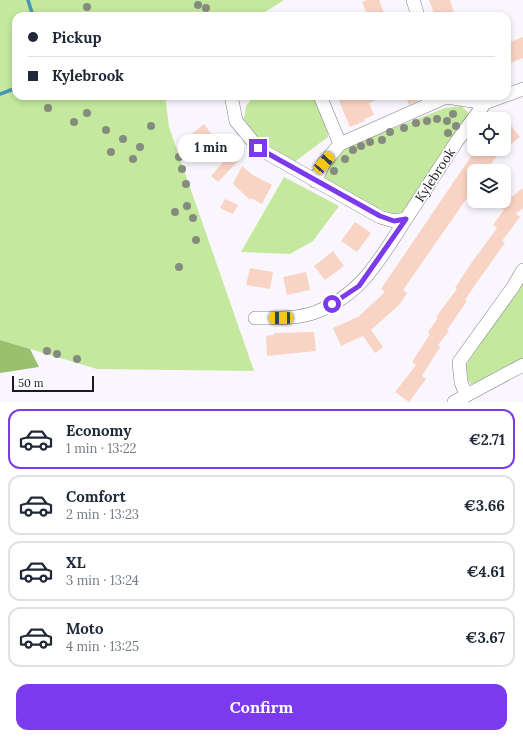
<!DOCTYPE html>
<html lang="en">
<head>
<meta charset="utf-8">
<style>
  body { margin:0; font-family:Lora,serif; background:#f2f2f3; color:#1f2937; height:100vh; display:flex; flex-direction:column; font-size:15px; white-space:nowrap }
  * { box-sizing:border-box; margin:0 }
  p { font-size:13px; color:#747a83 }
  .icon { flex:none; width:22px; height:22px; fill:none; stroke:currentColor; stroke-width:2; stroke-linecap:round; stroke-linejoin:round }
  .map { position:relative; height:402px; overflow:hidden }
  .side { display:flex; flex-direction:column; background:#fff; flex:1 }
  .side>* { flex:none }
  .banner { position:absolute; left:12px; top:12px; width:499px; height:88px; border-radius:12px; box-shadow:0 2px 6px #0003; display:grid; align-content:center; height:88px; padding:0 16px; background:#fff }
  .buttons { position:absolute; left:467px; top:112px; display:grid; gap:8px }
  .buttons a { display:grid; place-items:center; width:44px; height:44px; border-radius:8px; background:#fff; box-shadow:0 2px 6px #0003; font-size:20px }
  .scale { position:absolute; left:12px; bottom:10px; width:82px; box-sizing:border-box; padding-left:4px; border:2px solid #1c1920; border-top:0; font-size:11px; line-height:14px; white-space:nowrap; color:#1c1920; -webkit-text-stroke:3px #fff; paint-order:stroke }
  .end { position:absolute; width:18px; height:18px; margin:-9px; border:5px solid #7c3aed; background:#fff; box-shadow:0 0 0 2px #fff }
  .from { border-radius:50% }
  .bubble { position:absolute; height:28px; border-radius:12px; background:#fff; box-shadow:0 2px 6px #0003; font-size:13px; font-weight:700; line-height:28px; text-align:center }
  .car { position:absolute; width:12px; height:24px; margin:-12px -6px; border-radius:5px; box-shadow:0 0 3px 1px #0007; background:linear-gradient(#f5c518 24%,#345 0 40%,#f5c518 0 76%,#345 0 86%,#f5c518 0) }
  .banner b { display:flex; align-items:center; gap:14px; height:38px; font-size:15px }
  .banner b+b { border-top:1px solid #e0e1e3 }
  .banner i { width:10px; height:10px; background:#1f2937 }
  ul { padding:7px 0 0; list-style:none }
  li { display:flex; align-items:center; gap:12px; height:60px; margin:0 8px 6px; padding:0 8px; border:2px solid #e0e1e3; border-radius:12px }
  li div { flex:1 }
  li b { display:block; font-size:15px }
  li em { font-style:normal; font-weight:700 }
  li.selected { border-color:#7c3aed }
  li>.icon { width:36px; height:36px; stroke-width:1.5 }
  .cta { display:flex; gap:8px; margin-top:auto; padding:8px 16px }
  .cta a { flex:1; height:46px; border-radius:12px; background:#7c3aed; color:#fff; font-size:16px; font-weight:700; line-height:46px; text-align:center }
  .map>svg:first-child { display:block }
  .green { fill:#c4e89e }
  .forest { fill:#99c06d }
  .lines { fill:none; stroke-linecap:round; stroke-linejoin:round }
  .stream { stroke:#4595b3; stroke-width:3.5 }
  .building { fill:#f9d4c5 }
  .minor-casing { stroke:#847d8e; stroke-width:14 }
  .minor { stroke:#fff; stroke-width:13 }
  .tree { fill:#858c7d }
  .route { stroke:#7c3aed; stroke-width:5 }
  .labels { text-anchor:middle; dominant-baseline:central; stroke-width:3.5; stroke-linejoin:round; paint-order:stroke }
  .street-label { font-size:13px; fill:#1c1920; stroke:#fff }
</style>
</head>
<body>
<div class="map">
<svg width="523" height="402" viewBox="0 0 523 402">
  <rect width="100%" height="100%" fill="#f9f6fe"/>
  <path class="green" d="M0 0H284L259 16H16V96H165L169 127 254 371 97 369 0 340Z
    M254 96H314L328 133V137L293 163 261 145 244 119 246 106Z
    M461 106 468 112V118L405 211 395 214 366 204 324 181C329 164 336 154 351 145L445 108Z
    M284 177 339 206 313 241 290 254 241 252Z
    M523 280V360L479 383 471 384 468 380 466 365Z"/>
  <path class="forest" d="M0 340 30 349 39 367 0 373Z"/>
  <g class="lines">
    <path class="stream" d="M28 0 33 16
      M0 94 16 88"/>
  </g>
  <path class="building" d="M367 0H379L385 16H368L362 2Z
    M429 0H450L455 16H435Z
    M523 37V58L507 64V43Z
    M337 96H386L369 103 374 115 364 119 365 121 350 127Z
    M405 96H418L420 100 409 105Z
    M504 117 520 137 504 150Z
    M204 124 218 143 204 154 196 143 190 148 184 140Z
    M476 149H503L485 171H474V188L403 290 407 293 400 304 371 330 383 347 375 353 363 336 341 346 333 328 358 317 385 292 381 289Z
    M230 154 238 161 218 182 211 176Z
    M242 166 253 175 272 185 262 204 251 198 250 200 233 184Z
    M523 188V208L516 214 520 217 502 241 505 243 475 285 465 300 467 301 447 330 449 331 438 345 440 347 422 376 426 379 409 402 395 392 416 365 412 362 430 334 428 332 438 318 436 317 457 289 455 288 472 262 497 228 493 225 504 210 500 206Z
    M225 199 238 205 233 214 220 208Z
    M355 222 371 233 357 252 341 241Z
    M333 251 344 266 325 280 314 266Z
    M250 268 273 272 270 289 246 285Z
    M306 272 310 290 287 295 283 277Z
    M314 332 316 351 267 356 266 336 274 335V333Z"/>
  <g class="lines">
    <defs>
      <path id="minor" d="M413 0 418 16
        M507 95 523 89
        M320 96 340 144
        M232 100 236 121 258 148 380 217 394 221 406 219 457 141 485 103 504 96
        M315 181 324 163 340 144 446 97 485 103
        M255 318C275 318 298 319 316 312 362 295 381 257 406 219
        M466 395 461 382 459 362 513 287 523 270
        M454 402 523 365"/>
    </defs>
    <use href="#minor" class="minor-casing"/>
    <use href="#minor" class="minor"/>
  </g>
  <g class="tree">
    <circle cx="198" cy="5" r="4"/>
    <circle cx="87" cy="7" r="4"/>
    <circle cx="206" cy="8" r="4"/>
    <circle cx="48" cy="108" r="4"/>
    <circle cx="87" cy="113" r="4"/>
    <circle cx="453" cy="114" r="4"/>
    <circle cx="437" cy="119" r="4"/>
    <circle cx="427" cy="121" r="4"/>
    <circle cx="447" cy="121" r="4"/>
    <circle cx="74" cy="122" r="4"/>
    <circle cx="416" cy="123" r="4"/>
    <circle cx="151" cy="126" r="4"/>
    <circle cx="456" cy="126" r="4"/>
    <circle cx="404" cy="128" r="4"/>
    <circle cx="106" cy="130" r="4"/>
    <circle cx="390" cy="132" r="4"/>
    <circle cx="448" cy="133" r="4"/>
    <circle cx="123" cy="139" r="4"/>
    <circle cx="382" cy="140" r="4"/>
    <circle cx="370" cy="142" r="4"/>
    <circle cx="361" cy="146" r="4"/>
    <circle cx="140" cy="147" r="4"/>
    <circle cx="353" cy="150" r="4"/>
    <circle cx="111" cy="152" r="4"/>
    <circle cx="179" cy="157" r="4"/>
    <circle cx="133" cy="159" r="4"/>
    <circle cx="345" cy="159" r="4"/>
    <circle cx="182" cy="169" r="4"/>
    <circle cx="334" cy="171" r="4"/>
    <circle cx="186" cy="184" r="4"/>
    <circle cx="187" cy="206" r="4"/>
    <circle cx="175" cy="212" r="4"/>
    <circle cx="193" cy="218" r="4"/>
    <circle cx="196" cy="240" r="4"/>
    <circle cx="179" cy="267" r="4"/>
    <circle cx="47" cy="351" r="4"/>
    <circle cx="57" cy="354" r="4"/>
    <circle cx="77" cy="359" r="4"/>
  </g>
  <g class="lines">
    <path class="route" d="M258 148 380 216 394 221 406 219 359 286 332 304"/>
  </g>
  <g class="labels">
    <g class="street-label">
      <text transform="translate(435 175) rotate(-57)">Kylebrook</text>
    </g>
  </g>
</svg>
<div class="buttons">
<a><svg class="icon" aria-label="locate" viewBox="0 0 24 24"><circle cx="12" cy="12" r="6"/><path d="M12 2v4M12 18v4M2 12h4M18 12h4"/></svg></a>
<a><svg class="icon" aria-label="layers" viewBox="0 0 24 24"><path d="M12 4l9 5-9 5-9-5zM3 14l9 5 9-5"/></svg></a>
</div>
<div class="scale">50 m</div>
<i class="end from" style="left:332px;top:304px"></i>
<i class="end" style="left:258px;top:148px"></i>
<div class="bubble" style="left:178px;top:134px;width:66px">1 min</div>
<i class="car" style="left:324px;top:163px;rotate:41deg"></i>
<i class="car" style="left:281px;top:318px;rotate:270deg"></i>
<div class="banner">
<b><i class="from"></i>Pickup</b>
<b><i></i>Kylebrook</b>
</div>
</div>
<section class="side">
<ul>
<li class="selected"><svg class="icon" aria-label="car" viewBox="0 0 24 24"><path d="M5 17H2v-5l4-1 3-4h7l3 4 3 1v5h-3M9 17h6M6 11h13"/><circle cx="7" cy="17" r="2"/><circle cx="17" cy="17" r="2"/></svg><div><b>Economy</b><p>1 min · 13:22</p></div><em>€2.71</em></li>
<li><svg class="icon" aria-label="car" viewBox="0 0 24 24"><path d="M5 17H2v-5l4-1 3-4h7l3 4 3 1v5h-3M9 17h6M6 11h13"/><circle cx="7" cy="17" r="2"/><circle cx="17" cy="17" r="2"/></svg><div><b>Comfort</b><p>2 min · 13:23</p></div><em>€3.66</em></li>
<li><svg class="icon" aria-label="car" viewBox="0 0 24 24"><path d="M5 17H2v-5l4-1 3-4h7l3 4 3 1v5h-3M9 17h6M6 11h13"/><circle cx="7" cy="17" r="2"/><circle cx="17" cy="17" r="2"/></svg><div><b>XL</b><p>3 min · 13:24</p></div><em>€4.61</em></li>
<li><svg class="icon" aria-label="car" viewBox="0 0 24 24"><path d="M5 17H2v-5l4-1 3-4h7l3 4 3 1v5h-3M9 17h6M6 11h13"/><circle cx="7" cy="17" r="2"/><circle cx="17" cy="17" r="2"/></svg><div><b>Moto</b><p>4 min · 13:25</p></div><em>€3.67</em></li>
</ul>
<div class="cta"><a>Confirm</a></div>
</section>
</body>
</html>
